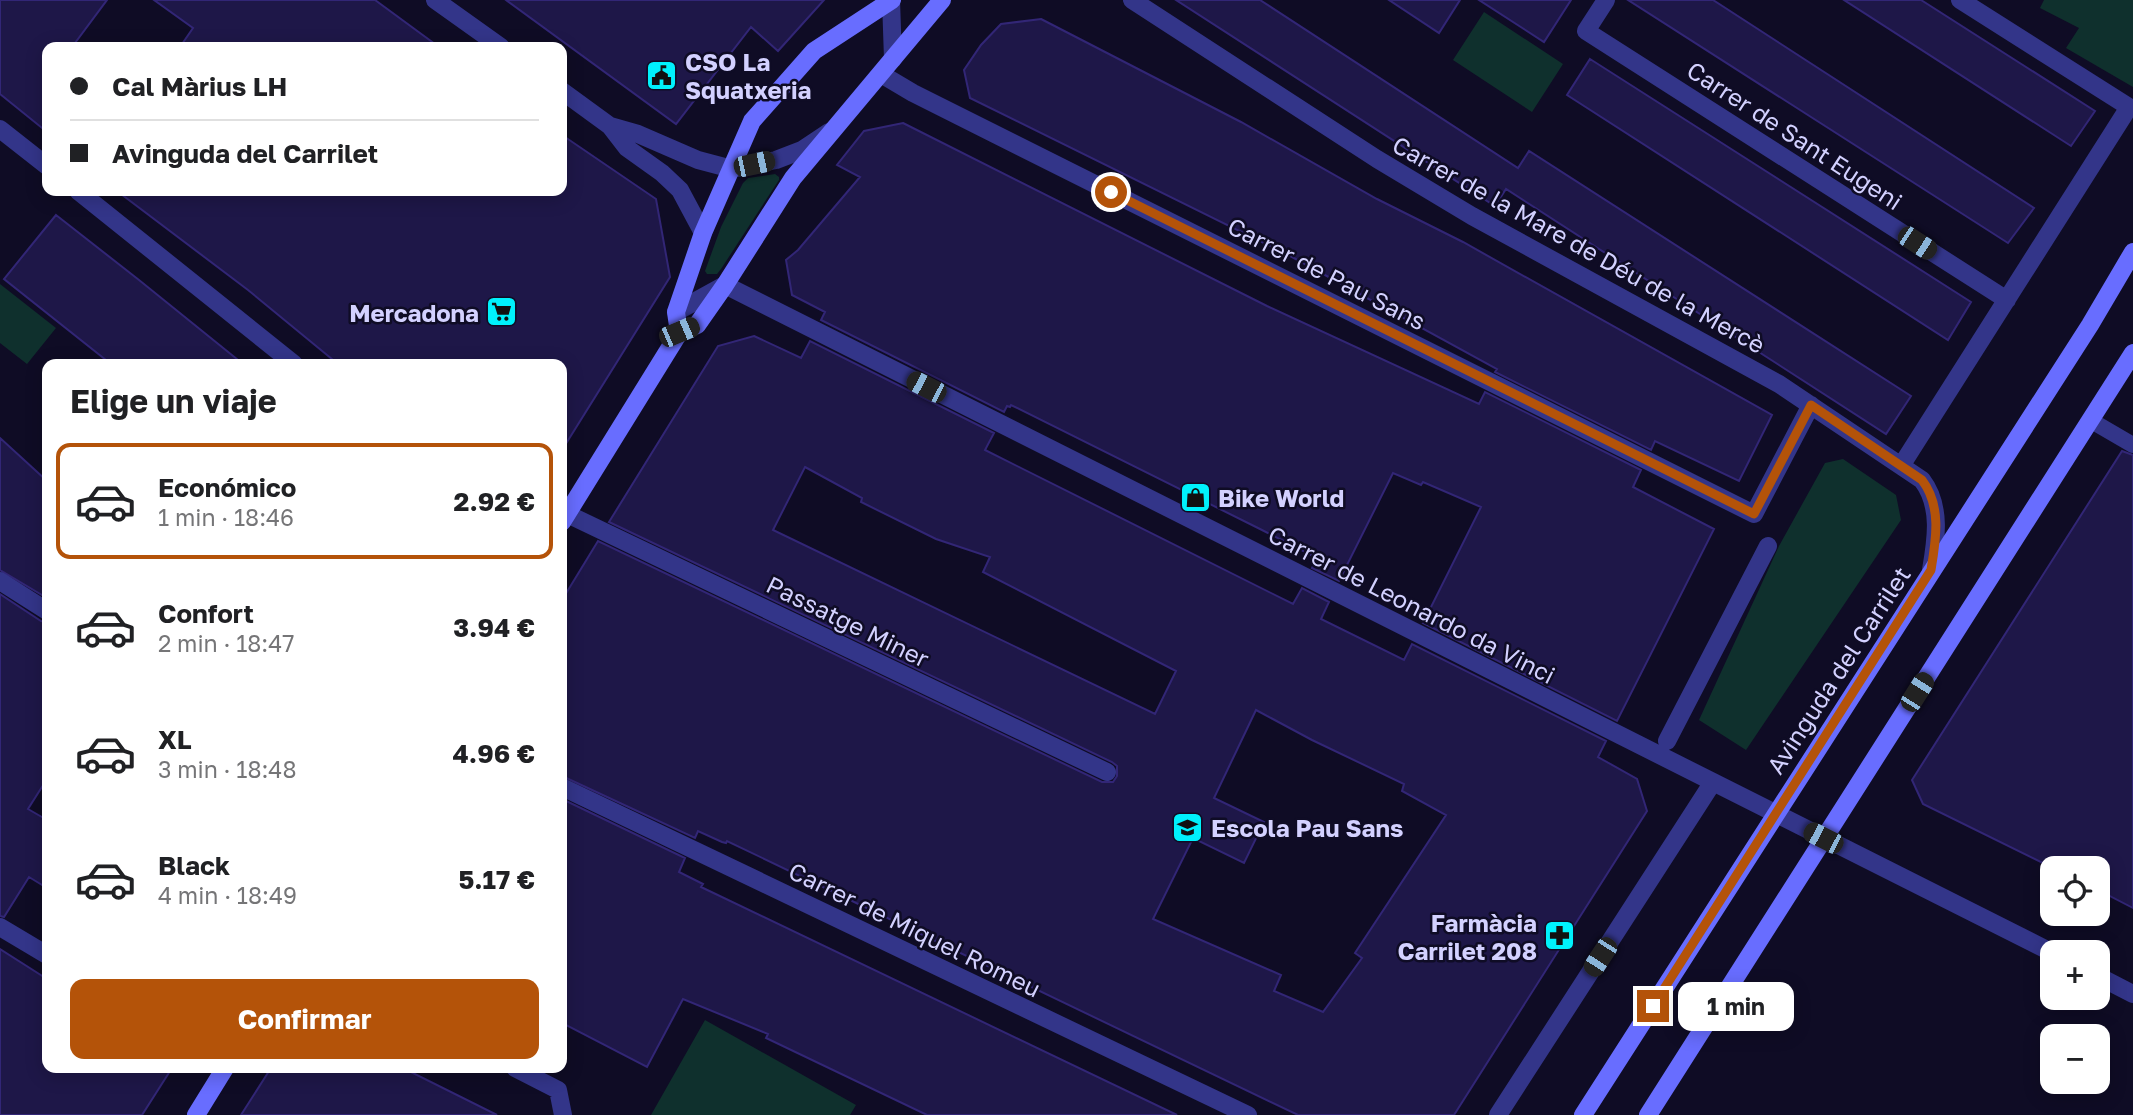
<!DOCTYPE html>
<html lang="es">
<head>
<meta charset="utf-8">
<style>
  body { margin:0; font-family:"Golos Text",sans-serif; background:#f2f2f2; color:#202124; height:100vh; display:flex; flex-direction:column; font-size:26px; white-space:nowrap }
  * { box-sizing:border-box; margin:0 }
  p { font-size:23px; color:#757577 }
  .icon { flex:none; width:38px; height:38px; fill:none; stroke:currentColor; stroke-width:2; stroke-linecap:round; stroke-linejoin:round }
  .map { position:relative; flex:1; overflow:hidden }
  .side { position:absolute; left:42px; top:359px; width:525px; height:714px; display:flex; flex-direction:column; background:#fff; border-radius:14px; box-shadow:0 4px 18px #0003 }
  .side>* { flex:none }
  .hud { position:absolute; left:42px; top:42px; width:525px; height:154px; border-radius:14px; box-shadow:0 4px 18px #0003; display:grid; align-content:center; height:154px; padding:0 28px; background:#fff }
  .controls { position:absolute; left:2040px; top:856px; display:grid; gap:14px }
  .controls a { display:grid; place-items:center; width:70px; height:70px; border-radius:14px; background:#fff; box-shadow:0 4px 18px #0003; font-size:35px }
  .end { position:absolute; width:32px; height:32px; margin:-16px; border:9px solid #b45309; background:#fff; box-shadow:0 0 0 4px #fff }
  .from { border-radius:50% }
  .bubble { position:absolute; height:49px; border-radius:14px; background:#fff; box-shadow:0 4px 18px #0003; font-size:23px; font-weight:700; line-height:49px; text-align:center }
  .car { position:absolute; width:21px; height:42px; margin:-21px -10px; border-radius:9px; box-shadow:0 0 5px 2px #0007; background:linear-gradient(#222 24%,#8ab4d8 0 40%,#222 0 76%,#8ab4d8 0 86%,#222 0) }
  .hud b { display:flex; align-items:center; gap:24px; height:66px; font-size:26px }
  .hud b+b { border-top:2px solid #e0e0e0 }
  .hud i { width:18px; height:18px; background:#202124 }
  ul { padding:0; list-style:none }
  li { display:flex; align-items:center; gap:21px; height:116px; margin:0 14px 10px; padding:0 14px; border:4px solid transparent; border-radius:14px }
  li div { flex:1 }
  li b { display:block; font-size:26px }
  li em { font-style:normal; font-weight:700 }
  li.selected { border-color:#b45309 }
  li>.icon { width:63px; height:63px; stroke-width:1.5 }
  h2 { padding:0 28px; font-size:32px; line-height:84px }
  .cta { display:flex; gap:14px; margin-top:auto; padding:14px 28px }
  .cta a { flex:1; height:80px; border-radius:14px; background:#b45309; color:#fff; font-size:28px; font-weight:700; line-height:80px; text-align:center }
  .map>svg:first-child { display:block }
  .green { fill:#0f302d }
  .building { fill:#1e1748; stroke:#322676; stroke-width:2; fill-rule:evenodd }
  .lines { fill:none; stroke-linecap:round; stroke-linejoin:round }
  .lane { stroke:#333589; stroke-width:16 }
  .street { stroke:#333589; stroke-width:18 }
  .secondary { stroke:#686dff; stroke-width:18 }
  .route { stroke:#b45309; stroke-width:9 }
  .labels { text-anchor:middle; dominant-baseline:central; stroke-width:5; stroke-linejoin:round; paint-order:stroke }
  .poi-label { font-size:24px; font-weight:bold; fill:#d3d1ff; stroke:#0f0c25; text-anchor:start }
  .street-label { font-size:24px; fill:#d3d1ff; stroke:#0f0c25 }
</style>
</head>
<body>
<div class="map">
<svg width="2133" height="1115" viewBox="0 0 2133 1115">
  <rect width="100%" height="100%" fill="#0f0c25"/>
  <path class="green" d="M2044 0H2133V87L2066 48 2079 28 2040 8Z
    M1484 12 1563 64 1532 112 1453 60Z
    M775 174 779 177V180L721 269 717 274H707L705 271 721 227 743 183 748 178Z
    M0 284 56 328 27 364 0 343Z
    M1843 459 1896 495 1901 520 1746 750 1699 720 1779 546 1825 463Z
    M705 1020 856 1105 850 1115H651Z"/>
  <path class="building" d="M0 0H107L72 47H47V132L0 94Z
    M154 0H375L439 47H180L193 28Z
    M506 0H824L778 51 751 27 676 124Z
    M1176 0H1260L1518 168 1529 151 1911 396 1886 434 1506 189 1495 206Z
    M1389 0H1460L1439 33Z
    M1479 0H1571L1544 42Z
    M1628 0H1713L2034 208 2008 243Z
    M1844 0H1921L2095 111 2071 146Z
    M1041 19 1241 122 1377 199 1463 242 1772 415 1739 481 1655 441 1651 450 1495 372 1497 369 1292 257 970 98 964 70 981 45 1001 24Z
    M1590 59 1971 302 1948 340 1567 95Z
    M903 123 1267 306 1479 404 1485 392 1641 470 1633 487 1714 529 1617 721 1423 623 1481 507 1423 482 1421 485 1393 473 1339 581 1312 568 1317 558 1260 529 1011 405 1010 407 1007 406 1004 412 821 320 825 312 792 295 786 260 798 250 860 177 837 165 864 131Z
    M562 135 656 199 670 277 562 450V364H338L248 290 117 191H562Z
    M56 215 139 280 243 364H111L4 279Z
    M754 336 801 358 810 341 994 433 985 450 1293 604 1302 588 1329 602 1321 619 1404 660 1412 644 1606 741 1598 757 1637 779 1647 811 1454 1115H1298L727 841 726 843 722 842 698 831 695 838 562 776V600L598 541 1102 782H1113L1117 776V766L1112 762 609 522 718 346ZM805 467 862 498 861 502 936 539 990 557 983 572 1176 671 1155 714 773 530ZM1256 710 1312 740 1404 784 1402 791 1446 815 1355 953 1362 958 1323 1012 1274 991 1281 975 1153 919 1193 838 1244 863 1264 822 1214 798Z
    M0 438 47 481V598L0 570Z
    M2122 451 2133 455V908L2098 890V868H2053L1923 804 1912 780Z
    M0 594 41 621 47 622V779L28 809 47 820V888L29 877 4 917 0 916Z
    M562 799 685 858 679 872 703 884 701 887 1177 1115H927L766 1038 768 1034 683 999 647 1067 562 1023Z
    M0 949 47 979V1068H172L142 1115H0Z
    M271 1068H403L497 1115H241Z"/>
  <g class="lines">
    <path class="lane" d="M2090 420 2133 445"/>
    <path class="street" d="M435 0 501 47
      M891 0 893 59
      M1132 0 1377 159 1472 216 1779 384 1922 480C1942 506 1936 541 1931 570
      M1606 0 1586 31 2007 300
      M881 74 913 93 1754 514 1811 405
      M562 91 610 126 627 148 662 173 680 190 703 233
      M610 126 638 134 698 160 732 169 776 160 802 150 829 132
      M0 129 47 166
      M78 191 294 364
      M676 312 725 285 2053 953
      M1901 466 2129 107 1960 0
      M567 514 1107 772
      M0 581 47 611
      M1667 741 1768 546
      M562 787 1248 1115
      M0 927 47 955
      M2098 976 2133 994
      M515 1068 558 1090 563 1115
      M1498 1115 1713 782"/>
    <path class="secondary" d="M679 333 676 312 703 233 752 121 814 51 892 0
      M562 522 679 333 697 325 725 285 793 178 942 0
      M196 1115 225 1068
      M1583 1115 2090 325 2133 252
      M1648 1115 2133 353"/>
  </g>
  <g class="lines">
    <path class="route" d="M1111 192 1754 514 1811 405 1922 480C1942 506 1936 540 1931 570L1653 1006"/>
  </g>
  <defs>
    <symbol id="civic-square" viewBox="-11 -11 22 22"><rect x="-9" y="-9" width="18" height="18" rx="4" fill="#00f1fc" stroke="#0f0c25"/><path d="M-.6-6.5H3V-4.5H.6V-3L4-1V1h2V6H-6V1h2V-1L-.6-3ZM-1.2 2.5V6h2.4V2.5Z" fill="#111"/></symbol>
    <symbol id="supermarket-square" viewBox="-11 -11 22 22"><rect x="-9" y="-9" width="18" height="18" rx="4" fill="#00f1fc" stroke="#0f0c25"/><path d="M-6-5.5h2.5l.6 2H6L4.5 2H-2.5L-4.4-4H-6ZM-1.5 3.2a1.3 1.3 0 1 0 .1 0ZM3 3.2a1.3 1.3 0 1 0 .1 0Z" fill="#111"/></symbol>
    <symbol id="shop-square" viewBox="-11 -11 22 22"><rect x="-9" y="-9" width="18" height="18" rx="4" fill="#00f1fc" stroke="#0f0c25"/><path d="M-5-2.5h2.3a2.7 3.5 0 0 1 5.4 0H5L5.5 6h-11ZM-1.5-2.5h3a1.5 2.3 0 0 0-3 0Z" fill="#111"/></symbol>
    <symbol id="school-square" viewBox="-11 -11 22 22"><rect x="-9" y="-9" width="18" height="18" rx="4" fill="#00f1fc" stroke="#0f0c25"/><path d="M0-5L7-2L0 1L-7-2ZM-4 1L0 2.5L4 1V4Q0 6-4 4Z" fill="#111"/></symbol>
    <symbol id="pharmacy-square" viewBox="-11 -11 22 22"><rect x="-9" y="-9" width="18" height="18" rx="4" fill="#00f1fc" stroke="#0f0c25"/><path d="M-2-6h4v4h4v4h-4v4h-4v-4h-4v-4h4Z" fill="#111"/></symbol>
  </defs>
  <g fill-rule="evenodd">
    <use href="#civic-square" x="644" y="58" width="35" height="35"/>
    <use href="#supermarket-square" x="484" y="294" width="35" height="35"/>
    <use href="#shop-square" x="1178" y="480" width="35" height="35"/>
    <use href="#school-square" x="1170" y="810" width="35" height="35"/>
    <use href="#pharmacy-square" x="1542" y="918" width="35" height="35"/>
  </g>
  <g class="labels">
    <g class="poi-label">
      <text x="685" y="61">CSO La<tspan x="685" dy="28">Squatxeria</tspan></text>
      <text x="479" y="312" text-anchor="end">Mercadona</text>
      <text x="1218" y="497">Bike World</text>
      <text x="1211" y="827">Escola Pau Sans</text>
      <text x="1537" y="922" text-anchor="end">Farmàcia<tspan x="1537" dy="28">Carrilet 208</tspan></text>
    </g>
    <g class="street-label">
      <text transform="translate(1795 135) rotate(33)">Carrer de Sant Eugeni</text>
      <text transform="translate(1579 244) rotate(29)">Carrer de la Mare de Déu de la Mercè</text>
      <text transform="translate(1327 273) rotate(27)">Carrer de Pau Sans</text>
      <text transform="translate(1412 604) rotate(27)">Carrer de Leonardo da Vinci</text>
      <text transform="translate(848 621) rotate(26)">Passatge Miner</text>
      <text transform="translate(1838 670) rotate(-57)">Avinguda del Carrilet</text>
      <text transform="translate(915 929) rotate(26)">Carrer de Miquel Romeu</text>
    </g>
  </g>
</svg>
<div class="controls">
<a><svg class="icon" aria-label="locate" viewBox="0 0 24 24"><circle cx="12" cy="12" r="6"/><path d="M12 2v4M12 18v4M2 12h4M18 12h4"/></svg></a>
<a>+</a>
<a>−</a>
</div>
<i class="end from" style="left:1111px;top:192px"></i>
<i class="end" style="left:1653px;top:1006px"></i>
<div class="bubble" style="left:1678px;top:982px;width:116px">1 min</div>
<i class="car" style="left:754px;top:164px;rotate:78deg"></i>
<i class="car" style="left:1917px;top:243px;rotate:123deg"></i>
<i class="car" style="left:679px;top:332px;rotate:67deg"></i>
<i class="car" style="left:926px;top:387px;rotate:297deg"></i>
<i class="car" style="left:1917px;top:692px;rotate:32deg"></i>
<i class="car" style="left:1823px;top:838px;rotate:297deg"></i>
<i class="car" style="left:1600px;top:957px;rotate:213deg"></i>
<div class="hud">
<b><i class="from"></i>Cal Màrius LH</b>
<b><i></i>Avinguda del Carrilet</b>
</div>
<section class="side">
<h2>Elige un viaje</h2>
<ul>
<li class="selected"><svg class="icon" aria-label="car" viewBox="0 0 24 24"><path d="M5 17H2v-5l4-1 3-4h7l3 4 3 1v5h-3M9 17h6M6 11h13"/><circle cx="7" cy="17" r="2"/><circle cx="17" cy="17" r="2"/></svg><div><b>Económico</b><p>1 min · 18:46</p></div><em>2.92 €</em></li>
<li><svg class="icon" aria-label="car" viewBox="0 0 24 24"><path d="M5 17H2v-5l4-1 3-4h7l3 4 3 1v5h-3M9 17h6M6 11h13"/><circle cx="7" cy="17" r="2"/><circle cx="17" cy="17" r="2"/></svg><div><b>Confort</b><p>2 min · 18:47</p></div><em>3.94 €</em></li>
<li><svg class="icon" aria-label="car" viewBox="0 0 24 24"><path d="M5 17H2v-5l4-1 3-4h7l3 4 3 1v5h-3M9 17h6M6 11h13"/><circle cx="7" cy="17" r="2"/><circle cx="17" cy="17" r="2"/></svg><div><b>XL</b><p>3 min · 18:48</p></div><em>4.96 €</em></li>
<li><svg class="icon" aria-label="car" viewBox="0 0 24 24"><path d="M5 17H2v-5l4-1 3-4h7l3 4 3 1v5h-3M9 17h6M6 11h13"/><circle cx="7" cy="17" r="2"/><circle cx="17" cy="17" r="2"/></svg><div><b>Black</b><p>4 min · 18:49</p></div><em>5.17 €</em></li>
</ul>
<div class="cta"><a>Confirmar</a></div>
</section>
</div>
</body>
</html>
